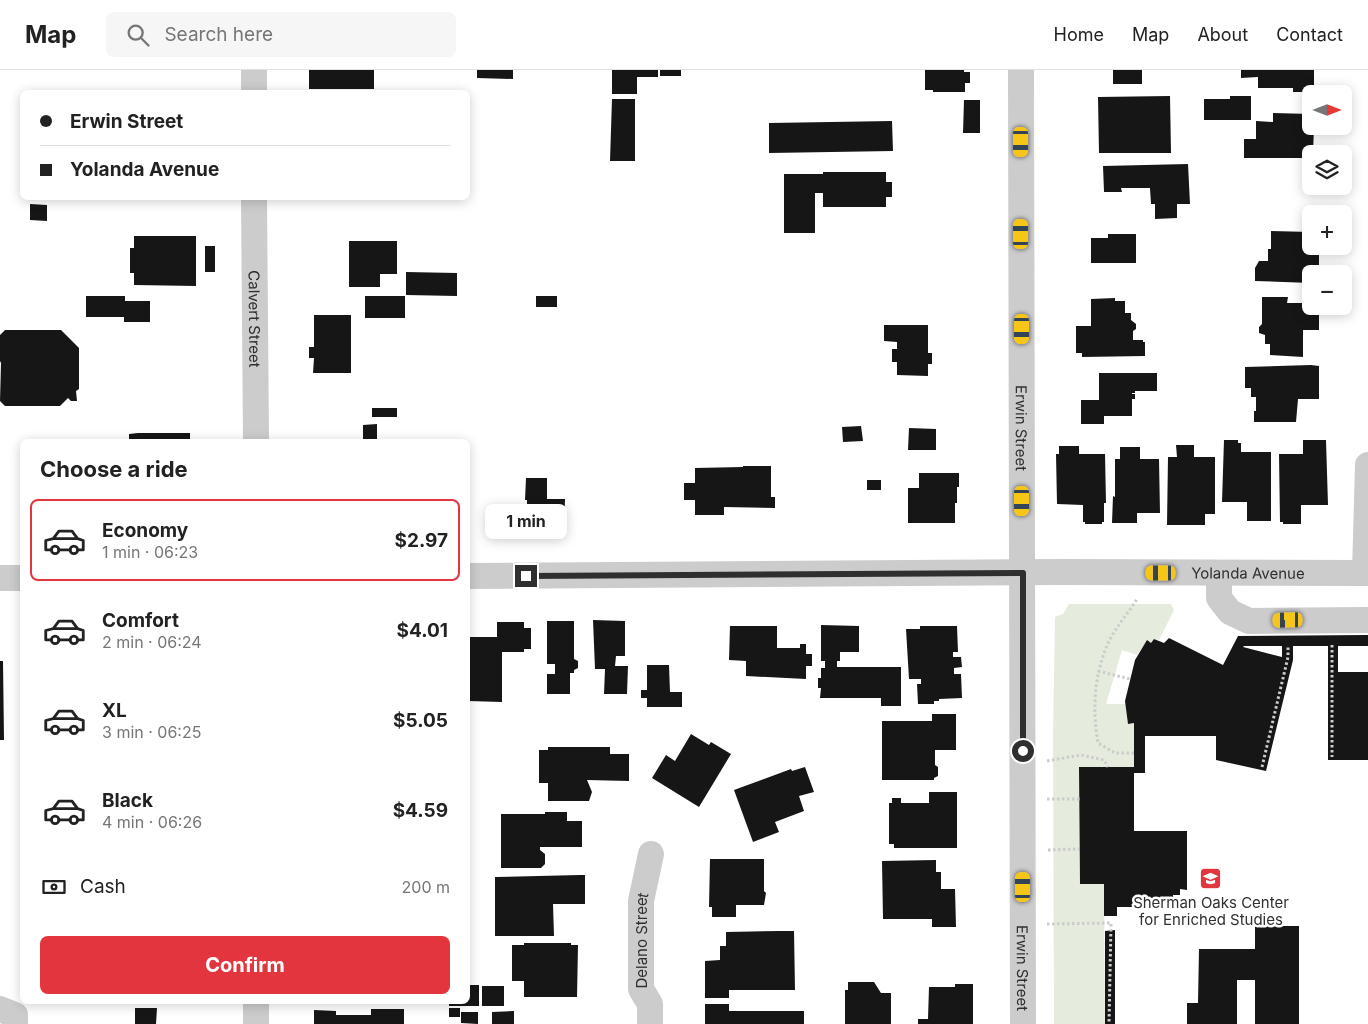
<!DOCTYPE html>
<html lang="en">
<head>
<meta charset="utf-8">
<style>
  body { margin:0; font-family:Inter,sans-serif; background:#f6f6f6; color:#222; height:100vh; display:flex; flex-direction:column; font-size:19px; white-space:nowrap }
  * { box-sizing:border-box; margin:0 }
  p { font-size:16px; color:#767676 }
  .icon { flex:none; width:28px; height:28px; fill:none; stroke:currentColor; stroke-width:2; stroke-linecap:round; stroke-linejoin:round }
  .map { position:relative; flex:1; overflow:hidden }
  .drawer { position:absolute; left:20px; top:369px; width:450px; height:565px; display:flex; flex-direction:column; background:#fff; border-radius:8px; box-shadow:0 2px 12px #0003 }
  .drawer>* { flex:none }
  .top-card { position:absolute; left:20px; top:20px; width:450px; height:110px; border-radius:8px; box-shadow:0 2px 12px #0003; display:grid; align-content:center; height:110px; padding:0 20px; background:#fff }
  .needle { width:32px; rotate:90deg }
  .controls { position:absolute; left:1302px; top:15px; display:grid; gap:10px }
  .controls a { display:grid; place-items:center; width:50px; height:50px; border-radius:8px; background:#fff; box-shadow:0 2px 12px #0003; font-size:25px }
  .end { position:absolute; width:22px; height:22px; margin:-11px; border:6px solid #2f2f2f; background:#fff; box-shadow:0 0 0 2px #fff }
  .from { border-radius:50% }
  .bubble { position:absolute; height:35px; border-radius:8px; background:#fff; box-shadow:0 2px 12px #0003; font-size:16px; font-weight:700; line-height:35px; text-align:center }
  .car { position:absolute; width:15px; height:30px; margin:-15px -8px; border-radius:6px; box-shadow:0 0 4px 1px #0007; background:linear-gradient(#f5c518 24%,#345 0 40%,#f5c518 0 76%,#345 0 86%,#f5c518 0) }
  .top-card b { display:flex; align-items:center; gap:18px; height:48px; font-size:19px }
  .top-card b+b { border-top:1px solid #e0e0e0 }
  .top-card i { width:12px; height:12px; background:#222 }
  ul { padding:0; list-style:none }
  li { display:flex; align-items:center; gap:15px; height:82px; margin:0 10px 8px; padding:0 10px; border:2px solid transparent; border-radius:8px }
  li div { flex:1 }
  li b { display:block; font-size:19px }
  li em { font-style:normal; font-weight:700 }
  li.active { border-color:#e2353e }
  li>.icon { width:45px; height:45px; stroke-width:1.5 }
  h2 { padding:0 20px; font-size:22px; line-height:60px }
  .pay { display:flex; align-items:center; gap:12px; height:55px; padding:0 20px; font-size:19px }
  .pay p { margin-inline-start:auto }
  .button { display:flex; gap:10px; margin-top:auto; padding:10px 20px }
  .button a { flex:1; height:58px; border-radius:8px; background:#e2353e; color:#fff; font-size:20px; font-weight:700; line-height:58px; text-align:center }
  header { display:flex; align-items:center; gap:30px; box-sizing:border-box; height:70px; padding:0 25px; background:#fff; border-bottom:1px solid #e0e0e0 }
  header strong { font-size:24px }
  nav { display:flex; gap:28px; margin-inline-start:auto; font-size:18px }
  .search { width:350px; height:45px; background:#f6f6f6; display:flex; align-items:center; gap:12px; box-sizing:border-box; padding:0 18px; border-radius:8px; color:#767676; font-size:19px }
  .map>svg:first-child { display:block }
  .green { fill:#e5ecdd }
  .building { fill:#161616; fill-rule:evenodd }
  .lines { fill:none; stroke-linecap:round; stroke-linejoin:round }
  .path { stroke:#ccc; stroke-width:3; stroke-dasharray:2.5 2.5; stroke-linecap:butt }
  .minor { stroke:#ccc; stroke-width:26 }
  .route { stroke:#2f2f2f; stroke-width:6 }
  .labels { text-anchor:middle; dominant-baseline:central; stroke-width:5; stroke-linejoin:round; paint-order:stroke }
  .street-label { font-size:15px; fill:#2f2f2f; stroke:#fff }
  .poi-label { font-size:15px; fill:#2f2f2f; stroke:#fff }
</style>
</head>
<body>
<header>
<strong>Map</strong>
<div class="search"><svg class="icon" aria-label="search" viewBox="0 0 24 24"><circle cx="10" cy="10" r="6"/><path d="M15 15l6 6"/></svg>Search here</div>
<nav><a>Home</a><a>Map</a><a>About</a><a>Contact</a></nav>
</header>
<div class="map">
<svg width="1368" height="954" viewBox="0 0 1368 954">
  <rect width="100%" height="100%" fill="#fff"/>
  <path class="green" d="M1069 534H1171L1174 540 1159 570 1154 569 1151 573 1147 571 1137 585 1122 580 1106 634H1126L1128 654 1134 653V697H1079L1080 814H1104L1105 954H1054L1053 664 1055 547 1063 544Z"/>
  <path class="building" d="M309 0H374V19H309Z
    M477 0H513V9L477 8Z
    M612 0H658V7H637V24H612Z
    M660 0H681V6H660Z
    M925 0H964V2H970V13H965V22H933V20H925Z
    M1113 0H1142V14H1113Z
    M1241 0H1314V22H1293V18H1258V7L1241 8Z
    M1170 26 1171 83H1099L1098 27Z
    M1230 26H1251V50H1204V29H1230Z
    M612 29H635V91H610Z
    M964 30H980V63H963Z
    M1273 43 1311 44V56H1314L1313 84H1311V88H1244V69H1256V51L1273 52Z
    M892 51 893 81 769 83V53Z
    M1188 94 1190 134H1177V148L1155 149V134H1151L1150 118H1121L1122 122H1104L1103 96Z
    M823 102H886V112H892V127H886V137H823V123H815V163H784V104H823Z
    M30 134 47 135V151L30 150Z
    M1271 161 1311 162V176L1316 177 1315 184H1319V204H1311V213L1255 211V198L1259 191H1268V179H1271Z
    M1108 164H1136V193H1091V168H1108Z
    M134 166H196V216L134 215V203H130V178H134Z
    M349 171H397V204H380V217H349Z
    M205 176H215V202H205Z
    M406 202 457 203V226L406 225Z
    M86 226H125V231H150V252H124V247H86Z
    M365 226H405V248H365Z
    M536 226H557V237H536Z
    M1262 227H1288L1287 233H1311V236H1319V260H1303V287L1270 285V274H1265V265L1259 263V257L1262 254Z
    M1115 228V231H1125V243H1131V250L1136 254V259L1133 261V270H1143V272H1145V286L1082 287V283H1076V256H1091V229Z
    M314 245H351V303H313L314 288H309V277H314Z
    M884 255H928V283H932V294H928V306L897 305V292H892V279H897V272L884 271Z
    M5 260H61L79 278V319L76 321 77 331H71L68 328 60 336H5L0 331 1 293 0 291V265Z
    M1311 295 1319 296V329H1298L1296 352H1254V341H1256V327H1251V318H1245V297Z
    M1099 303H1157V321H1135V323H1132V324H1135V329H1132V346H1104V354H1081V330H1099Z
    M372 338H397V347H372Z
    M377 354V369H363V355Z
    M861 356 863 371 843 372 842 357Z
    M909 358 936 359V380H908Z
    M138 363H190V371H129V364Z
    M1224 370H1238V373H1241V382H1271V451H1247V432H1222Z
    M1303 370H1326L1328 435H1301V454H1283V452H1280L1279 384H1303Z
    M1176 375H1194V387H1215V444H1205V455H1167L1168 387H1177Z
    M1059 376H1079V384H1105L1106 433H1104V452H1102V454H1085V452H1083V435L1057 434 1056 384H1059Z
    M1120 377H1140V389H1159L1160 443H1137V453H1112L1113 426 1115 427V389H1120Z
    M743 396H771V427H775V438L724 437V445H695V430H684V413H695V398L743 397Z
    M919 403H959V417H957V433H955V453H908V418H919Z
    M526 408H547V429H565L564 458H537V464H509V441H527V430H525Z
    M867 410H881V420H867Z
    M593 550 625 551V586H616L615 596H628L627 624H604L605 599H595Z
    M547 551H574V589L578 591V598L574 600V603H570V624H547V604H555V594H547Z
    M497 552H524V558H531V579H524V582H502V632L468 631V567H497Z
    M821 555 859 556V582H840V591H837V597H901V636H881V628H820L821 618H818V608H821V598H825V591H821Z
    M730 556H777V578H800V574H806V584H812V596H806V609L746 606V591L729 590Z
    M920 556H957L958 582H953V587H961L962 597 954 598V604H961L962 628 939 629V631H934V634H918L917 614H921V609H909L906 559H920Z
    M1368 565V576H1338V602H1368V690H1328V576H1293V590L1266 701 1216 690V666H1145V703H1134V761H1187V820L1180 819V825H1173L1174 837H1117V846H1104V814H1080L1079 697H1134V653L1128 654 1125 631 1135 590 1147 570 1151 573 1154 569 1164 573 1169 568 1223 595 1238 566ZM1244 576H1282V587L1243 577Z
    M0 591H3L4 670H0Z
    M647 595H669L670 622H682V637H647V628H641V620H647Z
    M932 644H956V680H935V695L938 697V706L934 708V710H882V651H932Z
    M691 664 709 675 711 672 731 684 699 737 652 708 666 685 675 691Z
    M548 677H610V684H629V711L587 710 592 722 589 731H548V713H539V680H548Z
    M805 697 814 722 799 726 804 741 775 752 779 762 753 772 734 720 791 699 792 701Z
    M929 722H957V778H894V774H889V733H892V728H901V733H929Z
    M545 742H567V751H582V777H540V780L545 784V794L541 798H501V744H545Z
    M710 789H764V821L766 823 764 835H736V847H712V837H709Z
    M936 790V802H941V819H955L956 857H932V849H883L882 791Z
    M580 805H585V834H553L554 866H495V807Z
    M1255 851H1264V856H1299V954H1255V910H1237V954H1187V933H1198L1199 879H1255Z
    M1115 860V954H1105V861Z
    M779 861H794L795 920H729V928H705V891L720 890V876H726V862Z
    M524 873H571V875H578L577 927H524V911H512V875H524Z
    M848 912H874L881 923H891V954H845V920H848Z
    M955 914H973V954H918V949H928L929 917H955Z
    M468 915H479V936H449V933H434V931H468Z
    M482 916H504V936H482Z
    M705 934H729V941H804V954H705Z
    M135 938H157L156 954H135Z
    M449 938H460V947H449Z
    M371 939H404V954H314V940L336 941V945H371Z
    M514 941V954H492V942Z
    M461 942H478V954L461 953Z"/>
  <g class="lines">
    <path class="path" d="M1332 575V687
      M1098 601 1130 609
      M1134 683H1115L1098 673C1092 638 1094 604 1109 571 1117 556 1128 543 1137 529
      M1047 691 1081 685 1104 690 1108 697
      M1262 697 1288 587V575
      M1047 729H1080
      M1048 780 1079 779
      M1047 854 1111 853 1109 954"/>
    <g class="minor">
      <path d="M254 0V22"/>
      <path id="s1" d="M1021 0 1023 954"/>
      <path id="s2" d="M254 128 256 371"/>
      <path d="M1219 503V528L1230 542 1249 551 1368 550"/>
      <path d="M1365 503 1368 395"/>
      <path id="s3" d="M468 506 1065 502 1368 503"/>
      <path d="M0 508H22"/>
      <path d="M0 939 15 945V954"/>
      <path d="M256 954V931"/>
      <path id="s4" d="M650 954V934L641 919V831L651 784"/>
    </g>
  </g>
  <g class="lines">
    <path class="route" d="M526 506 1023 503V681"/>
  </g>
  <defs>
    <symbol id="school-square" viewBox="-11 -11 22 22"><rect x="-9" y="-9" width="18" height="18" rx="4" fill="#e2353e" stroke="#fff"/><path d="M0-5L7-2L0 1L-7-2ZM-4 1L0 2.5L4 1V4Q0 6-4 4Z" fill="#fff"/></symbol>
  </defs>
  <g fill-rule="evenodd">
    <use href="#school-square" x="1198" y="796" width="25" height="25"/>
  </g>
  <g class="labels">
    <g class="street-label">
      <text stroke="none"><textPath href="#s2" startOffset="121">Calvert Street</textPath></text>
      <text stroke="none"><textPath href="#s1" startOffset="358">Erwin Street</textPath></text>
      <text stroke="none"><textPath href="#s3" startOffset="780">Yolanda Avenue</textPath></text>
      <text stroke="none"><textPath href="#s4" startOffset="86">Delano Street</textPath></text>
      <text stroke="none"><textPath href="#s1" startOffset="898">Erwin Street</textPath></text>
    </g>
    <g class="poi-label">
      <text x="1211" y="832">Sherman Oaks Center<tspan x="1211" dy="17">for Enriched Studies</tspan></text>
    </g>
  </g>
</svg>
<div class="controls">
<a><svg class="needle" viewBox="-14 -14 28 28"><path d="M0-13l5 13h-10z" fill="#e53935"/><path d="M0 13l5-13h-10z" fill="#767676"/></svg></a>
<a><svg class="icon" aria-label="layers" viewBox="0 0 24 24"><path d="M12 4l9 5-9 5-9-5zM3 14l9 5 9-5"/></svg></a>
<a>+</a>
<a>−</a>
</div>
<i class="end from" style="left:1023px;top:681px"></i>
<i class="end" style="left:526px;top:506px"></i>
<div class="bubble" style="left:485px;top:434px;width:82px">1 min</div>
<i class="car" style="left:1021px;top:72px;rotate:180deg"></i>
<i class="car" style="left:1021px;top:164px;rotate:0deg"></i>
<i class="car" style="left:1022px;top:259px;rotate:180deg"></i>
<i class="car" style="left:1022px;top:431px;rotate:180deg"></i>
<i class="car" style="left:1161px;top:503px;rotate:270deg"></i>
<i class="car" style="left:1288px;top:550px;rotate:269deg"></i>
<i class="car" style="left:1023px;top:817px;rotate:0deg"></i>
<div class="top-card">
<b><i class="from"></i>Erwin Street</b>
<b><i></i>Yolanda Avenue</b>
</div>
<section class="drawer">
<h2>Choose a ride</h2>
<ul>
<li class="active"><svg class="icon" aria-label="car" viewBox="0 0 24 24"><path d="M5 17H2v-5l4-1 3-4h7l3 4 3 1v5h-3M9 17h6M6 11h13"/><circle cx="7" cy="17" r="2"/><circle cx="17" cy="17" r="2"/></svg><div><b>Economy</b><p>1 min · 06:23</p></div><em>$2.97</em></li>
<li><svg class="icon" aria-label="car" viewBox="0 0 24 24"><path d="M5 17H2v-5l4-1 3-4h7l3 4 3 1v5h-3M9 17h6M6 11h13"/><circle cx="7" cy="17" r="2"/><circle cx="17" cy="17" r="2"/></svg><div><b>Comfort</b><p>2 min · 06:24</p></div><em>$4.01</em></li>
<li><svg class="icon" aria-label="car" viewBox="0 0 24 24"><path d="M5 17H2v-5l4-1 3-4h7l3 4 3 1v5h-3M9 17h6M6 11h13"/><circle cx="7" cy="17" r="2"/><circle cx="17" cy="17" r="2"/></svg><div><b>XL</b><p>3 min · 06:25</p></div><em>$5.05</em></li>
<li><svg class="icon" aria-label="car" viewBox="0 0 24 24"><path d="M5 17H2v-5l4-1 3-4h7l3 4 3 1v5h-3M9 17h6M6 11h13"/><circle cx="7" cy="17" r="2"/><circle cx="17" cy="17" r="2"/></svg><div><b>Black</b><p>4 min · 06:26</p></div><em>$4.59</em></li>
</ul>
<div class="pay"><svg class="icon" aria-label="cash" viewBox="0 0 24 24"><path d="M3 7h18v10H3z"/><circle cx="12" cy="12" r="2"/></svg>Cash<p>200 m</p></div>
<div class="button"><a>Confirm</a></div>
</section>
</div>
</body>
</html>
